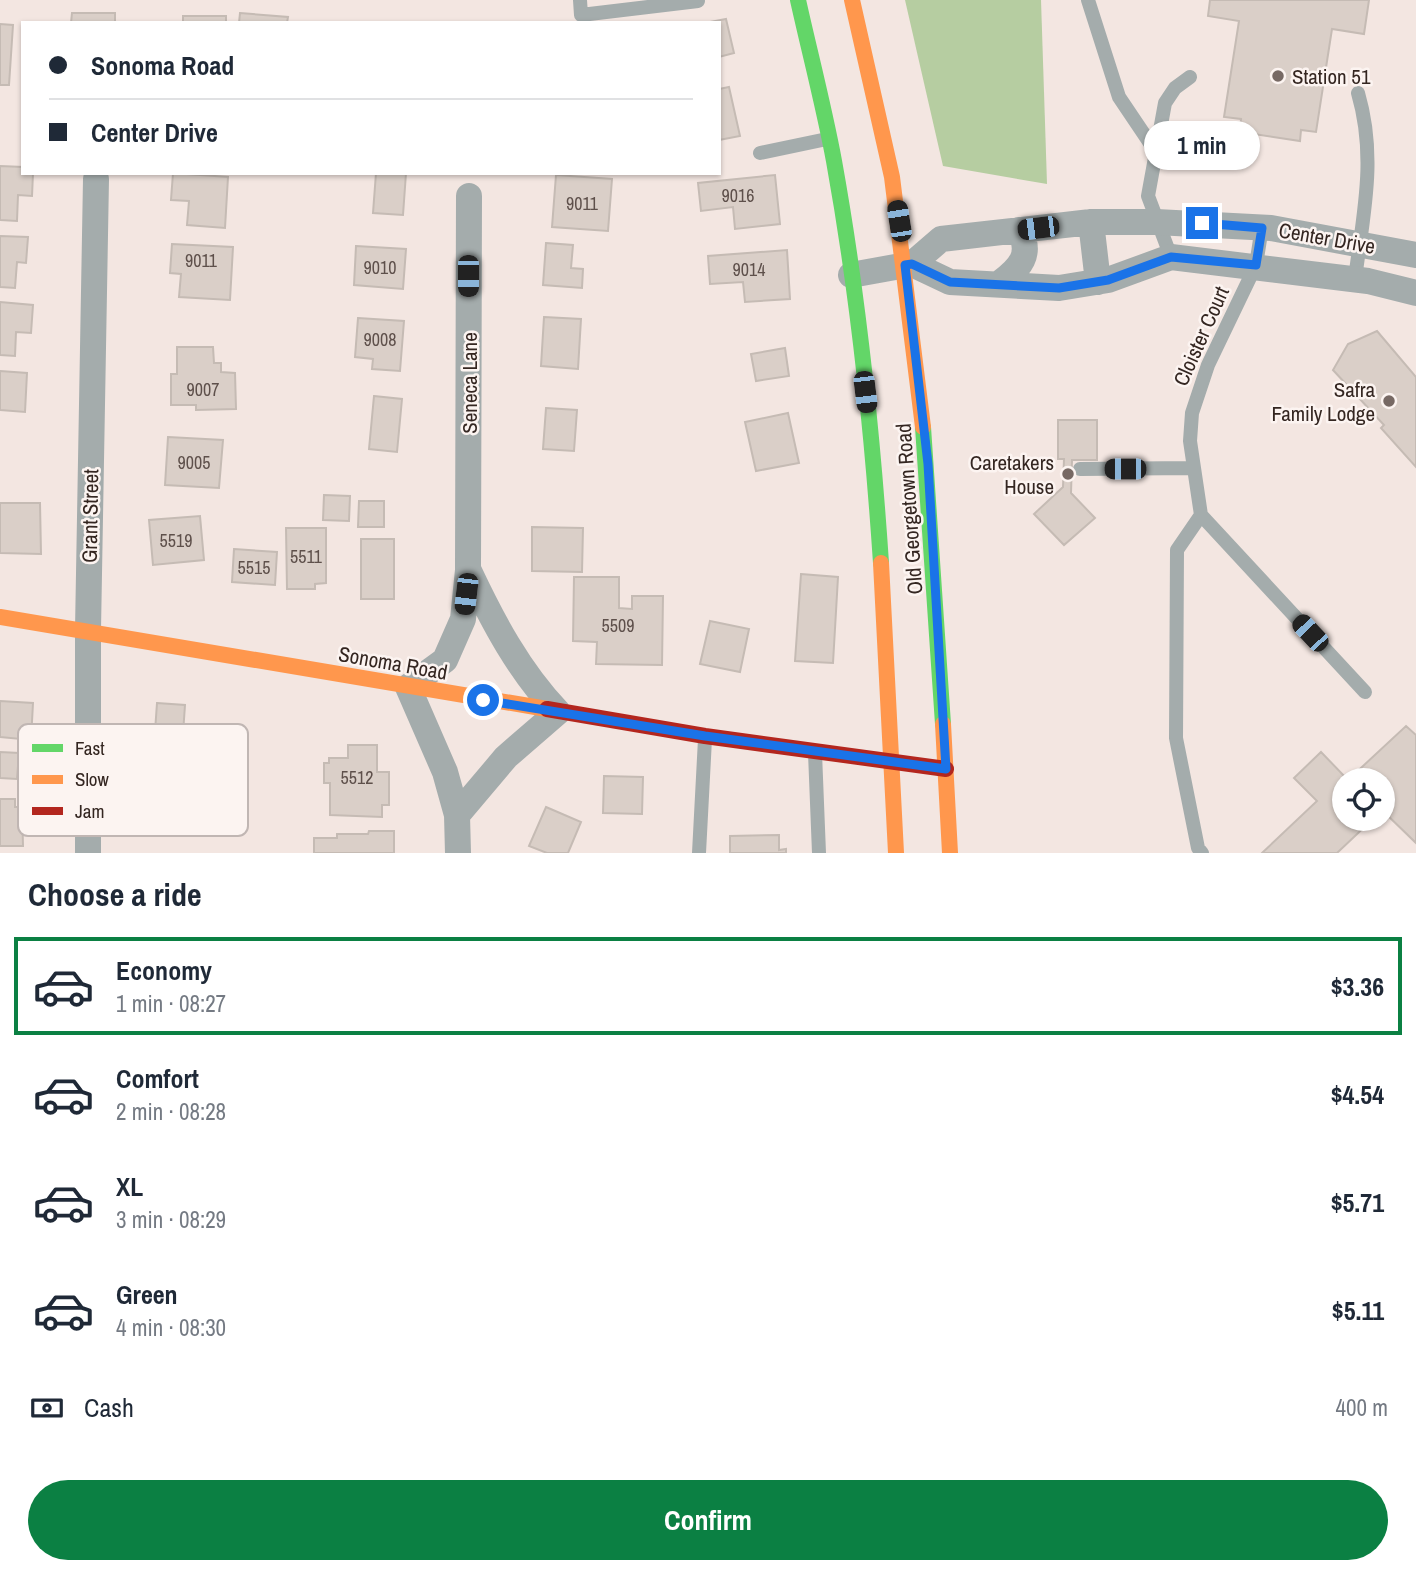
<!DOCTYPE html>
<html lang="en">
<head>
<meta charset="utf-8">
<style>
  body { margin:0; font-family:"Archivo Narrow",sans-serif; background:#f6f6f7; color:#1f2937; height:100vh; display:flex; flex-direction:column; font-size:26px; white-space:nowrap }
  * { box-sizing:border-box; margin:0 }
  p { font-size:23px; color:#747a83 }
  .icon { flex:none; width:38px; height:38px; fill:none; stroke:currentColor; stroke-width:2; stroke-linecap:round; stroke-linejoin:round }
  .map { position:relative; height:853px; overflow:hidden }
  .drawer { display:flex; flex-direction:column; background:#fff; flex:1 }
  .drawer>* { flex:none }
  .banner { position:absolute; left:21px; top:21px; width:700px; height:154px; border-radius:0px; box-shadow:0 2px 5px #0004; display:grid; align-content:center; height:154px; padding:0 28px; background:#fff }
  .tools { position:absolute; left:1332px; top:768px; display:grid; gap:14px }
  .tools a { display:grid; place-items:center; width:63px; height:63px; border-radius:50%; background:#fff; box-shadow:0 2px 5px #0004; font-size:35px }
  .end { position:absolute; width:32px; height:32px; margin:-16px; border:9px solid #1a73e8; background:#fff; box-shadow:0 0 0 4px #fff }
  .from { border-radius:50% }
  .bubble { position:absolute; height:49px; border-radius:24px; background:#fff; box-shadow:0 2px 5px #0004; font-size:23px; font-weight:800; line-height:49px; text-align:center }
  .car { position:absolute; width:21px; height:42px; margin:-21px -10px; border-radius:9px; box-shadow:0 0 5px 2px #0007; background:linear-gradient(#222 24%,#8ab4d8 0 40%,#222 0 76%,#8ab4d8 0 86%,#222 0) }
  .banner b { display:flex; align-items:center; gap:24px; height:66px; font-size:26px }
  .banner b+b { border-top:2px solid #e0e1e3 }
  .banner i { width:18px; height:18px; background:#1f2937 }
  ul { padding:0; list-style:none }
  li { display:flex; align-items:center; gap:21px; height:98px; margin:0 14px 10px; padding:0 14px; border:4px solid transparent; border-radius:0px }
  li div { flex:1 }
  li b { display:block; font-size:26px }
  li em { font-style:normal; font-weight:800 }
  li.selected { border-color:#0b8043 }
  li>.icon { width:63px; height:63px; stroke-width:1.5 }
  h2 { padding:0 28px; font-size:32px; line-height:84px }
  .pay { display:flex; align-items:center; gap:18px; height:77px; padding:0 28px; font-size:26px }
  .pay p { margin-inline-start:auto }
  .primary-button { display:flex; gap:14px; margin-top:auto; padding:14px 28px }
  .primary-button a { flex:1; height:80px; border-radius:42px; background:#0b8043; color:#fff; font-size:28px; font-weight:800; line-height:80px; text-align:center }
  .map>svg:first-child { display:block }
  .forest { fill:#b6cda1 }
  .building { fill:#dacfc8; stroke:#c5bbb4; stroke-width:2 }
  .lines { fill:none; stroke-linecap:round; stroke-linejoin:round }
  .lane { stroke:#a4acac; stroke-width:14 }
  .street { stroke:#a4acac; stroke-width:26 }
  .fast { stroke:#63d668; stroke-width:16 }
  .slow { stroke:#ff974d; stroke-width:16 }
  .jam { stroke:#b3261e; stroke-width:16 }
  .route { stroke:#1a73e8; stroke-width:9 }
  .poi-dot { fill:#776964; stroke:#fcf4f1; stroke-width:2.5 }
  .labels { text-anchor:middle; dominant-baseline:central; stroke-width:5; stroke-linejoin:round; paint-order:stroke }
  .number-label { font-size:18px; fill:#5e504b }
  .poi-label { font-size:21px; fill:#342621; stroke:#fcf4f1; text-anchor:end }
  .street-label { font-size:21px; fill:#342621; stroke:#fcf4f1 }
  .key { fill:#fcf4f1; stroke:#c0b6b3; stroke-width:2 }
  .key-label { font-size:19px; fill:#342621 }
</style>
</head>
<body>
<div class="map">
<svg width="1416" height="853" viewBox="0 0 1416 853">
  <rect width="100%" height="100%" fill="#f3e6e1"/>
  <path class="forest" d="M905 0H1041L1047 184 943 166Z"/>
  <path class="building" d="M1210 0H1369L1364 34 1332 29 1316 132 1301 130 1300 141 1240 132 1241 119 1224 117 1239 21 1208 16Z
    M72 13H115V23H71Z
    M240 13 288 17 287 23H239Z
    M183 16H226V23H183Z
    M726 19 734 53 719 57V23H705Z
    M0 24 13 25 9 85H0Z
    M729 87 740 136 719 140V89Z
    M0 166 23 167V173H33L32 196 18 195 17 221 0 220Z
    M173 173 228 177 225 228 187 225 189 201 171 200Z
    M376 173H406L403 215 373 213Z
    M556 175 612 179 608 231 552 227Z
    M775 175 780 224 735 229 733 207 701 211 698 183Z
    M0 236 28 237 26 263 17 262 15 288 0 287Z
    M546 243 573 245 571 268 583 269 582 288 543 285Z
    M172 244 233 247 230 300 179 297 181 274 170 273Z
    M356 246 406 249 403 289 354 285Z
    M787 250 790 299 745 302 743 282 710 284 708 256Z
    M0 302 33 305 31 333 16 332 15 356 0 355Z
    M544 317 581 319 578 369 541 366Z
    M358 318 404 321 400 371 372 369 373 359 355 357Z
    M1377 331 1416 377V467L1381 428 1384 425 1333 370 1348 344Z
    M177 347H213L214 363H221V372L235 373 236 409 196 410V405H171V374H177Z
    M785 348 789 376 756 381 751 354Z
    M0 371 27 373 25 412 0 410Z
    M374 396 402 399 397 452 369 449Z
    M546 408 577 410 574 451 543 449Z
    M788 413 799 463 756 471 745 422Z
    M1058 420H1097V460H1072L1071 493 1095 518 1064 545 1034 514 1063 487 1064 459H1058Z
    M168 437 223 440 219 488 165 485Z
    M324 495 350 496 349 521 323 520Z
    M359 501H384V527H358Z
    M0 503H40L41 554 0 553Z
    M200 516 204 560 153 565 149 520Z
    M532 527 583 528 582 572 532 571Z
    M286 528H326V583L315 584V589H287Z
    M361 539H394V599H361Z
    M234 549 277 552 275 585 232 582Z
    M801 574 838 577 833 663 795 661Z
    M574 577H619V608L632 609V596H663L662 665 596 664 597 642 573 641Z
    M710 621 749 629 740 672 700 664Z
    M0 701 33 703 31 740 0 737Z
    M157 703 185 705 181 762 153 760Z
    M1406 726 1416 735V843L1382 810V780H1348Z
    M348 745H377V772H389V805H382V817L330 815V783H324V763H329V758H348Z
    M0 752 19 753 17 779 0 778Z
    M1321 752 1348 780H1344V819H1373L1337 853H1262L1317 801 1294 778Z
    M604 776 643 777 642 814 603 813Z
    M0 799H15V807H22L23 846H0Z
    M546 807 581 822 568 853H547L529 846Z
    M369 831H394V853H314V838H337V834H368Z
    M779 835V850L786 849V853H730V836Z"/>
  <g class="lines">
    <path class="lane" d="M580 0 581 15 698 1
      M1088 0 1119 97 1156 152
      M760 153 827 139
      M1262 227 1256 265 1208 365 1192 413 1190 441 1201 515 1365 692
      M1171 257 1148 196 1165 103 1175 88 1190 77
      M1355 279C1363 215 1377 158 1358 93
      M1080 469 1192 468
      M1201 515 1177 550 1176 738 1198 848 1202 853
      M815 753 819 853
      M699 853 705 739"/>
    <path class="street" d="M1091 222 1098 282
      M912 264 950 282 1059 288 1108 280 1171 257 1368 281 1416 293
      M851 275 912 264 941 239 1091 222H1156L1271 228 1416 255
      M1000 283C1020 268 1033 254 1019 230
      M457 815 506 757 558 712C519 671 493 622 469 571
      M88 853V630L96 179
      M458 853 457 815 445 772 408 687 445 660 463 619 468 570 469 196"/>
    <path class="fast" d="M798 0C810 54 824 107 834 161 858 294 872 428 881 563
      M923 427 943 724"/>
    <path class="slow" d="M852 0 892 177 923 427
      M881 563 896 853
      M0 617 547 709
      M943 724 950 853"/>
    <path class="jam" d="M547 709 705 736 946 769"/>
  </g>
  <g class="lines">
    <path class="route" d="M483 700 705 736 946 769 928 464 905 265 912 264 950 282 1059 288 1108 280 1171 257 1256 265 1262 228 1202 223"/>
  </g>
  <g class="poi-dot">
    <circle cx="1278" cy="76" r="7"/>
    <circle cx="1389" cy="401" r="7"/>
    <circle cx="1068" cy="474" r="7"/>
  </g>
  <g class="labels">
    <g class="number-label">
      <text x="738" y="195">9016</text>
      <text x="582" y="203">9011</text>
      <text x="201" y="260">9011</text>
      <text x="380" y="267">9010</text>
      <text x="749" y="269">9014</text>
      <text x="380" y="339">9008</text>
      <text x="203" y="389">9007</text>
      <text x="194" y="462">9005</text>
      <text x="176" y="540">5519</text>
      <text x="306" y="556">5511</text>
      <text x="254" y="567">5515</text>
      <text x="618" y="625">5509</text>
      <text x="357" y="777">5512</text>
    </g>
    <g class="poi-label">
      <text x="1292" y="76" text-anchor="start">Station 51</text>
      <text x="1375" y="389">Safra<tspan x="1375" dy="24">Family Lodge</tspan></text>
      <text x="1054" y="462">Caretakers<tspan x="1054" dy="24">House</tspan></text>
    </g>
    <g class="street-label">
      <text transform="translate(1327 238) rotate(10)">Center Drive</text>
      <text transform="translate(1201 336) rotate(-66)">Cloister Court</text>
      <text transform="translate(469 383) rotate(-90)">Seneca Lane</text>
      <text transform="translate(909 509) rotate(-94)">Old Georgetown Road</text>
      <text transform="translate(90 516) rotate(-89)">Grant Street</text>
      <text transform="translate(393 663) rotate(10)">Sonoma Road</text>
    </g>
  </g>
  <rect x="18" y="724" width="230" height="112" rx="10" class="key"/>
  <rect x="32" y="744" width="31" height="8" fill="#63d668"/>
  <rect x="32" y="775" width="31" height="9" fill="#ff974d"/>
  <rect x="32" y="807" width="31" height="8" fill="#b3261e"/>
  <g class="key-label">
    <text x="75" y="755">Fast</text>
    <text x="75" y="786">Slow</text>
    <text x="75" y="818">Jam</text>
  </g>
</svg>
<div class="tools">
<a><svg class="icon" aria-label="locate" viewBox="0 0 24 24"><circle cx="12" cy="12" r="6"/><path d="M12 2v4M12 18v4M2 12h4M18 12h4"/></svg></a>
</div>
<i class="end from" style="left:483px;top:700px"></i>
<i class="end" style="left:1202px;top:223px"></i>
<div class="bubble" style="left:1144px;top:121px;width:116px">1 min</div>
<i class="car" style="left:899px;top:221px;rotate:351deg"></i>
<i class="car" style="left:1038px;top:228px;rotate:263deg"></i>
<i class="car" style="left:468px;top:276px;rotate:180deg"></i>
<i class="car" style="left:865px;top:392px;rotate:173deg"></i>
<i class="car" style="left:1125px;top:469px;rotate:270deg"></i>
<i class="car" style="left:466px;top:594px;rotate:187deg"></i>
<i class="car" style="left:1310px;top:633px;rotate:317deg"></i>
<div class="banner">
<b><i class="from"></i>Sonoma Road</b>
<b><i></i>Center Drive</b>
</div>
</div>
<section class="drawer">
<h2>Choose a ride</h2>
<ul>
<li class="selected"><svg class="icon" aria-label="car" viewBox="0 0 24 24"><path d="M5 17H2v-5l4-1 3-4h7l3 4 3 1v5h-3M9 17h6M6 11h13"/><circle cx="7" cy="17" r="2"/><circle cx="17" cy="17" r="2"/></svg><div><b>Economy</b><p>1 min · 08:27</p></div><em>$3.36</em></li>
<li><svg class="icon" aria-label="car" viewBox="0 0 24 24"><path d="M5 17H2v-5l4-1 3-4h7l3 4 3 1v5h-3M9 17h6M6 11h13"/><circle cx="7" cy="17" r="2"/><circle cx="17" cy="17" r="2"/></svg><div><b>Comfort</b><p>2 min · 08:28</p></div><em>$4.54</em></li>
<li><svg class="icon" aria-label="car" viewBox="0 0 24 24"><path d="M5 17H2v-5l4-1 3-4h7l3 4 3 1v5h-3M9 17h6M6 11h13"/><circle cx="7" cy="17" r="2"/><circle cx="17" cy="17" r="2"/></svg><div><b>XL</b><p>3 min · 08:29</p></div><em>$5.71</em></li>
<li><svg class="icon" aria-label="car" viewBox="0 0 24 24"><path d="M5 17H2v-5l4-1 3-4h7l3 4 3 1v5h-3M9 17h6M6 11h13"/><circle cx="7" cy="17" r="2"/><circle cx="17" cy="17" r="2"/></svg><div><b>Green</b><p>4 min · 08:30</p></div><em>$5.11</em></li>
</ul>
<div class="pay"><svg class="icon" aria-label="cash" viewBox="0 0 24 24"><path d="M3 7h18v10H3z"/><circle cx="12" cy="12" r="2"/></svg>Cash<p>400 m</p></div>
<div class="primary-button"><a>Confirm</a></div>
</section>
</body>
</html>
